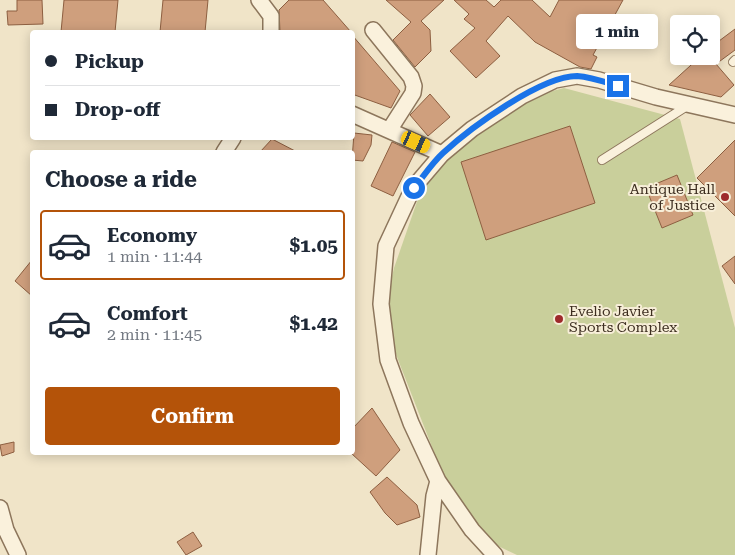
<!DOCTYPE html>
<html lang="en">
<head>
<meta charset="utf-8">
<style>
  body { margin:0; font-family:"Roboto Serif",serif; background:#f6f6f7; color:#1f2937; height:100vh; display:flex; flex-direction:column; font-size:19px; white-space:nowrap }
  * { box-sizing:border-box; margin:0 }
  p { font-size:16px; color:#747a83 }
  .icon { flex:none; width:28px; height:28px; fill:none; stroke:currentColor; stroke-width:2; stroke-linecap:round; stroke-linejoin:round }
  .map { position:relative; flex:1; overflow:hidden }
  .panel { position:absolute; left:30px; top:150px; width:325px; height:305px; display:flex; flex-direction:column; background:#fff; border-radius:5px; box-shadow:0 2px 12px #0003 }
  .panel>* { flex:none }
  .guide { position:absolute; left:30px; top:30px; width:325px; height:110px; border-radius:5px; box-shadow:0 2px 12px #0003; display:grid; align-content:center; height:110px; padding:0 15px; background:#fff }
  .buttons { position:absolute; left:670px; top:15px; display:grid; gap:10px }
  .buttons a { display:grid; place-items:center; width:50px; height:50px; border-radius:5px; background:#fff; box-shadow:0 2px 12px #0003; font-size:25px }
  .end { position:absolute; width:22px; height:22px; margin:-11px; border:6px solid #1a73e8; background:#fff; box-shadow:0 0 0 2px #fff }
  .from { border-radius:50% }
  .bubble { position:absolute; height:35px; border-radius:5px; background:#fff; box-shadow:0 2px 12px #0003; font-size:16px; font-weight:700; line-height:35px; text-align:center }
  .car { position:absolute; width:15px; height:30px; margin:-15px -8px; border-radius:6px; box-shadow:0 0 4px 1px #0007; background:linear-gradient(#f5c518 24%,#345 0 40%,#f5c518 0 76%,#345 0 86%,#f5c518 0) }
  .guide b { display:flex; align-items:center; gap:18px; height:48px; font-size:19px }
  .guide b+b { border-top:1px solid #e0e1e3 }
  .guide i { width:12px; height:12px; background:#1f2937 }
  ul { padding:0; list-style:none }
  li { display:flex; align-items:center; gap:15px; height:70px; margin:0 10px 8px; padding:0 5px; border:2px solid transparent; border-radius:5px }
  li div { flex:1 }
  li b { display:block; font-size:19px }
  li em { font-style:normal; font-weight:700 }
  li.current { border-color:#b45309 }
  li>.icon { width:45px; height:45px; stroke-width:1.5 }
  h2 { padding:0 15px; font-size:22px; line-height:60px }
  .action { display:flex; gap:10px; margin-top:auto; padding:10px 15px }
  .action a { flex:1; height:58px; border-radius:5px; background:#b45309; color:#fff; font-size:20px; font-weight:700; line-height:58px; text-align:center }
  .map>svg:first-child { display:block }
  .green { fill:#c9cf9b }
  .building { fill:#cf9f7d; stroke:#8d5f41 }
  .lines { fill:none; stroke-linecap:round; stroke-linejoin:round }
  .service-casing { stroke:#8d765c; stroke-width:10 }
  .minor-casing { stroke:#8d765c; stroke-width:18 }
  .service { stroke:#faf1dc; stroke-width:8 }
  .minor { stroke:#faf1dc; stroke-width:15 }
  .route { stroke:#1a73e8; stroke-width:6 }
  .poi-dot { fill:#9e2a2b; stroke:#f7eed8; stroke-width:2 }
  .labels { text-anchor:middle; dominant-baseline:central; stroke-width:4; stroke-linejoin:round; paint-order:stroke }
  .poi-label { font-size:14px; fill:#3d2e20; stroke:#f7eed8; text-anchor:end }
</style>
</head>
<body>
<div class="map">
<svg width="735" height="555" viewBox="0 0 735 555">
  <rect width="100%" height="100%" fill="#f0e4c8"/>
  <path class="green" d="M564 88 680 119 735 328V555H517L496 545 474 523 446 483 397 357 384 311 394 268 420 193 450 156 476 135 541 94Z"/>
  <path class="building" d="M17 0H42L43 24 8 25 7 11H17Z
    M64 0H118L115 32H61Z
    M163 0H208L205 32H160Z
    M289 0H323L351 32H280L279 10Z
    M386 0H444L421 21 430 30 431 51 415 67 393 40 411 22Z
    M454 0H486L494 7 501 0H532L550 17 559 0H623L593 55 597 57 591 69 580 67 535 42 508 16 486 41 500 56 476 78 450 51 475 28 464 19 469 14Z
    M735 29V50L716 64 734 85 721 97 669 85 701 56H711V47Z
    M352 35 400 91 391 108 352 94Z
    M430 94 450 117 428 136 410 115Z
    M570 126 595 203 486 240 461 162Z
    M354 133 372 135 371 145 363 161 352 160Z
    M272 139 297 152H260Z
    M735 140V216L697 178Z
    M392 142 415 152 393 196 371 186Z
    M677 175 693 215 662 228 646 188Z
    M735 256V284L722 266Z
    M32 260V296L15 281Z
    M372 408 400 450 376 476 352 454V429Z
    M14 442V452L2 456 0 445Z
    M387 477 417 505 420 517 397 525 385 513 370 492Z
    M193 532 202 546 186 555 177 542Z"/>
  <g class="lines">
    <defs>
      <path id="service" d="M733 62 735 60
        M602 160 687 106"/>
      <path id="minor" d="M259 0 271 16V32
        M373 30 411 77 414 86 413 93 390 129
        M352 114 442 154
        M224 152 233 138
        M0 508 6 530 18 555
        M428 555 434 496 438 481
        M495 555 472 530 438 481 411 423 388 360 381 304 386 246 413 188 442 154 472 129 522 96 555 80 577 76 599 80 656 97 735 115"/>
    </defs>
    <use href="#service" class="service-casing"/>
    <use href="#minor" class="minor-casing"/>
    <use href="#service" class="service"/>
    <use href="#minor" class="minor"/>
  </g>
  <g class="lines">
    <path class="route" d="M414 188C423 177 432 163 443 153 470 128 541 76 577 76 591 77 605 82 618 86"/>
  </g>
  <g class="poi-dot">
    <circle cx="725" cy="197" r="5"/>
    <circle cx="559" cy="319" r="5"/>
  </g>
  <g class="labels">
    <g class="poi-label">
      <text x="715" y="189">Antique Hall<tspan x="715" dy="16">of Justice</tspan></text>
      <text x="569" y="311" text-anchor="start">Evelio Javier<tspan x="569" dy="16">Sports Complex</tspan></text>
    </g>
  </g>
</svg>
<div class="buttons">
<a><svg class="icon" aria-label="locate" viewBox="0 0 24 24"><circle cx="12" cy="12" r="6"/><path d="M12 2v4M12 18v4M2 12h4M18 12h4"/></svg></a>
</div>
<i class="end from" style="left:414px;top:188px"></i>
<i class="end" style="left:618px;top:86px"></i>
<div class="bubble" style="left:576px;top:14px;width:82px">1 min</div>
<i class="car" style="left:416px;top:142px;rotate:114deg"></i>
<div class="guide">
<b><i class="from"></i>Pickup</b>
<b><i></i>Drop-off</b>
</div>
<section class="panel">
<h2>Choose a ride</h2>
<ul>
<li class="current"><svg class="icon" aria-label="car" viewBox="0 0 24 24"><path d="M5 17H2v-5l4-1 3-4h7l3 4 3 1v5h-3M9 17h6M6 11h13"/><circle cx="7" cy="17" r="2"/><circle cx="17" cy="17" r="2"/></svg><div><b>Economy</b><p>1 min · 11:44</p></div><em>$1.05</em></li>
<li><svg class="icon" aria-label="car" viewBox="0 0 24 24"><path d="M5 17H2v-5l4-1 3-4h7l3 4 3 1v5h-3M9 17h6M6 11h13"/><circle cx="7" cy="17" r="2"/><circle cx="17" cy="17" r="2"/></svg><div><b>Comfort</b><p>2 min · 11:45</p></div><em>$1.42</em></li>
</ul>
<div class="action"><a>Confirm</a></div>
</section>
</div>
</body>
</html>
